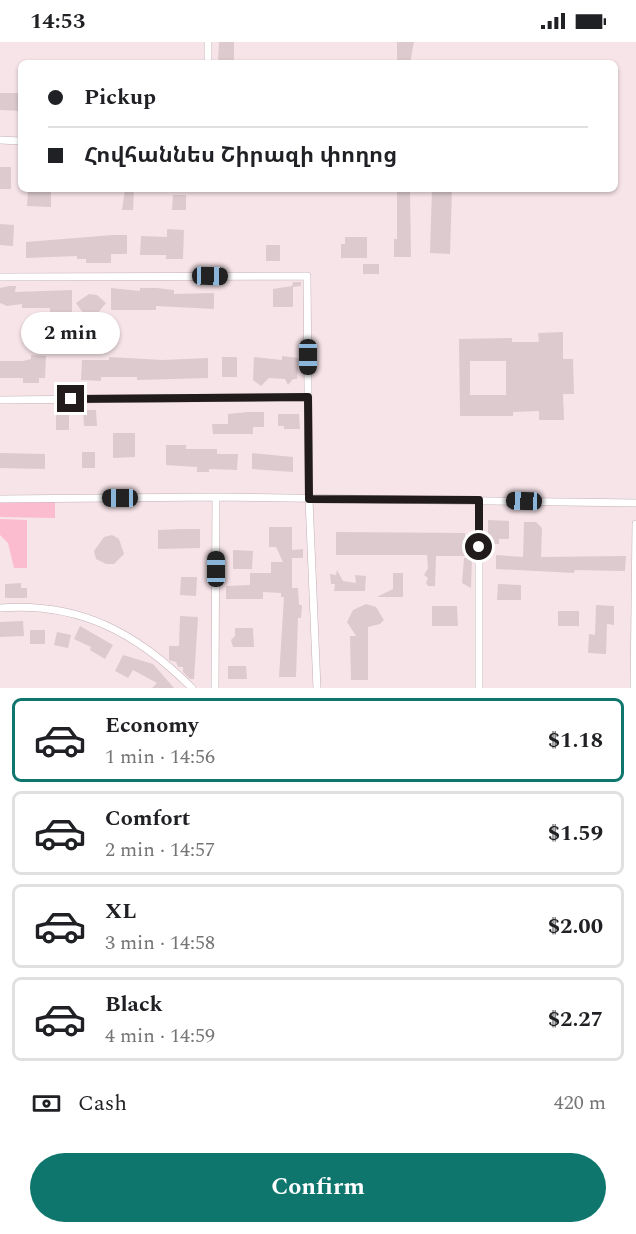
<!DOCTYPE html>
<html lang="en">
<head>
<meta charset="utf-8">
<style>
  body { margin:0; font-family:Spectral,"Noto Sans Armenian",serif; background:#f6f6f6; color:#202124; height:100vh; display:flex; flex-direction:column; font-size:22px; white-space:nowrap }
  * { box-sizing:border-box; margin:0 }
  p { font-size:20px; color:#757577 }
  .icon { flex:none; width:33px; height:33px; fill:none; stroke:currentColor; stroke-width:2; stroke-linecap:round; stroke-linejoin:round }
  .map { position:relative; height:646px; overflow:hidden }
  .side { display:flex; flex-direction:column; background:#fff; flex:1 }
  .side>* { flex:none }
  .guide { position:absolute; left:18px; top:18px; width:600px; height:132px; border-radius:9px; box-shadow:0 2px 4px #0004; display:grid; align-content:center; height:132px; padding:0 30px; background:#fff }
  .end { position:absolute; width:27px; height:27px; margin:-14px; border:8px solid #211b1c; background:#fff; box-shadow:0 0 0 3px #fff }
  .from { border-radius:50% }
  .bubble { position:absolute; height:42px; border-radius:21px; background:#fff; box-shadow:0 2px 4px #0004; font-size:20px; font-weight:700; line-height:42px; text-align:center }
  .car { position:absolute; width:18px; height:36px; margin:-18px -9px; border-radius:8px; box-shadow:0 0 4px 2px #0007; background:linear-gradient(#222 24%,#8ab4d8 0 40%,#222 0 76%,#8ab4d8 0 86%,#222 0) }
  .guide b { display:flex; align-items:center; gap:21px; height:57px; font-size:22px }
  .guide b+b { border-top:2px solid #e0e0e0 }
  .guide i { width:15px; height:15px; background:#202124 }
  ul { padding:10px 0 0; list-style:none }
  li { display:flex; align-items:center; gap:18px; height:84px; margin:0 12px 9px; padding:0 18px; border:3px solid #e0e0e0; border-radius:9px }
  li div { flex:1 }
  li b { display:block; font-size:22px }
  li em { font-style:normal; font-weight:700 }
  li.active { border-color:#0f766e }
  li>.icon { width:54px; height:54px; stroke-width:1.5 }
  .pay { display:flex; align-items:center; gap:15px; height:66px; padding:0 30px; font-size:22px }
  .pay p { margin-inline-start:auto }
  .cta { display:flex; gap:12px; margin-top:auto; padding:12px 30px }
  .cta a { flex:1; height:69px; border-radius:36px; background:#0f766e; color:#fff; font-size:24px; font-weight:700; line-height:69px; text-align:center }
  .status { display:flex; justify-content:space-between; align-items:center; height:42px; padding:0 30px; background:#fff; direction:ltr }
  .status svg { height:16px; fill:currentColor }
  .map>svg:first-child { display:block }
  .green { fill:#fcbccf }
  .building { fill:#dccacf; fill-rule:evenodd }
  .lines { fill:none; stroke-linecap:round; stroke-linejoin:round }
  .street-casing { stroke:#c2b0b5; stroke-width:8 }
  .street { stroke:#fff; stroke-width:7 }
  .route { stroke:#211b1c; stroke-width:8 }
</style>
</head>
<body>
<div class="status"><b>14:53</b><svg viewBox="0 0 49 12"><path d="M0 12V9h3v3zM5 12V6h3v6zM10 12V3h3v9zM15 12V0h3v12zM26 1h20v11H26zM47 4h2v5h-2z"/></svg></div>
<div class="map">
<svg width="636" height="646" viewBox="0 0 636 646">
  <rect width="100%" height="100%" fill="#f7e4e9"/>
  <path class="green" d="M0 460H55V476L0 475Z
    M0 477 27 478V526H14L8 501 0 493Z"/>
  <path class="building" d="M219 0H234V20H218Z
    M397 0H414L410 21H397Z
    M0 51H21V69L0 68Z
    M0 125H11V147H0Z
    M28 147H51V165L27 164Z
    M125 147H134L133 168H122Z
    M397 147H410L411 215H394V197H397Z
    M432 147H452L450 212 430 211Z
    M173 153H186V168H172Z
    M0 182 14 183 13 204 0 203Z
    M167 187 184 188 183 217H166V213H140L141 194 167 195Z
    M113 193H127V212H111V221H86V217H77V214L26 216V200Z
    M345 195H367V216H341V202H345Z
    M266 203H280V219H266Z
    M363 222H379V232H363Z
    M293 240H301V244L293 245V265H273V247L292 244Z
    M9 244H16L15 250 72 248V270H50V266H22V262L7 264 0 261V246Z
    M111 246 140 249V246H157L174 248V252L214 251V267L156 264V268H111Z
    M89 252 97 253 106 261 98 271 91 274 83 271 76 261Z
    M563 290V317H573L574 352H563L564 378H539V369L513 370V374H460L459 297 512 296V300H539L538 291ZM470 319H506V353H470Z
    M31 313 46 314 45 336H39V341H23V336H0V319H23L31 317Z
    M282 314 299 316 297 337H293L288 343 285 337 269 336 261 344 253 338 254 315 282 318Z
    M109 315 162 318 208 316V336L137 338V335H101V339L81 338 82 318H109Z
    M222 315H237V335H222Z
    M83 368H96L97 384H84Z
    M248 370H264V385H253V392H213L212 382H228V372Z
    M56 372H69V388H56Z
    M278 372H299L300 387H284V384H278Z
    M113 391H135V415L113 416Z
    M166 403H186V407H217V412H238L237 428 209 427V430H197V425L166 423Z
    M82 410H95V426H82Z
    M0 411 45 412V427L0 426Z
    M252 411 293 415V430L252 427Z
    M488 478 509 479V497H499V502H488Z
    M524 480H536L542 486 541 515 626 514 625 529 575 528 574 531 496 527V513L523 515Z
    M269 485H292V508L303 507V516H292V546H298L299 563H302L301 576H298L296 635H279L284 555H281V551L263 550V557H226V544L250 543V531H271V520H283L276 505H269Z
    M181 487H200V506L158 507V488Z
    M336 490 465 491 466 514H436L435 544H428L426 541 428 536 424 533 428 526 427 513H336Z
    M112 493 119 497 124 512 114 522H106L96 517 94 509 104 495Z
    M233 508 253 509 252 527H233Z
    M464 516H472L471 546 462 541Z
    M337 528 343 539 356 541 355 533 366 534 365 549H334L335 542H331L330 532 336 533Z
    M393 531H403V555H377L393 547Z
    M181 535H197L196 554 180 553Z
    M21 541V546H27V556H5V542Z
    M498 542 521 543V558H497Z
    M366 562 376 565 384 578 380 582 368 585V638H351L350 594H356L347 580 353 568Z
    M596 563 614 564V583L607 582 606 612 588 611 589 592 595 593Z
    M432 564H457L458 584H432Z
    M558 569H579V584H558Z
    M180 574 198 575 194 637H190L183 630V625H178L176 620 169 618V604H179Z
    M23 579 24 594 0 595V580Z
    M80 584 113 603 105 617 90 608 91 605 74 597Z
    M235 586H253L254 605H233L231 598 235 594Z
    M30 588H45V602H30Z
    M57 590 71 593 68 606 54 603Z
    M123 613 153 622 174 646H152L157 641 133 628 128 636 115 629Z
    M228 624H246L247 637H228Z"/>
  <g class="lines">
    <defs>
      <path id="street" d="M208 21V0
        M0 98 21 99
        M0 235 307 234 309 457 317 646
        M0 358 307 355
        M0 457 216 455 636 461
        M0 566C80 560 137 591 192 646
        M215 646 216 455
        M479 646V458
        M634 646 636 482"/>
    </defs>
    <use href="#street" class="street-casing"/>
    <use href="#street" class="street"/>
  </g>
  <g class="lines">
    <path class="route" d="M71 357 308 355 309 457 479 458V505"/>
  </g>
</svg>
<i class="end from" style="left:479px;top:505px"></i>
<i class="end" style="left:71px;top:357px"></i>
<div class="bubble" style="left:21px;top:270px;width:99px">2 min</div>
<i class="car" style="left:210px;top:234px;rotate:91deg"></i>
<i class="car" style="left:308px;top:315px;rotate:180deg"></i>
<i class="car" style="left:120px;top:456px;rotate:270deg"></i>
<i class="car" style="left:524px;top:459px;rotate:272deg"></i>
<i class="car" style="left:216px;top:527px;rotate:0deg"></i>
<div class="guide">
<b><i class="from"></i>Pickup</b>
<b><i></i>Հովհաննես Շիրազի փողոց</b>
</div>
</div>
<section class="side">
<ul>
<li class="active"><svg class="icon" aria-label="car" viewBox="0 0 24 24"><path d="M5 17H2v-5l4-1 3-4h7l3 4 3 1v5h-3M9 17h6M6 11h13"/><circle cx="7" cy="17" r="2"/><circle cx="17" cy="17" r="2"/></svg><div><b>Economy</b><p>1 min · 14:56</p></div><em>$1.18</em></li>
<li><svg class="icon" aria-label="car" viewBox="0 0 24 24"><path d="M5 17H2v-5l4-1 3-4h7l3 4 3 1v5h-3M9 17h6M6 11h13"/><circle cx="7" cy="17" r="2"/><circle cx="17" cy="17" r="2"/></svg><div><b>Comfort</b><p>2 min · 14:57</p></div><em>$1.59</em></li>
<li><svg class="icon" aria-label="car" viewBox="0 0 24 24"><path d="M5 17H2v-5l4-1 3-4h7l3 4 3 1v5h-3M9 17h6M6 11h13"/><circle cx="7" cy="17" r="2"/><circle cx="17" cy="17" r="2"/></svg><div><b>XL</b><p>3 min · 14:58</p></div><em>$2.00</em></li>
<li><svg class="icon" aria-label="car" viewBox="0 0 24 24"><path d="M5 17H2v-5l4-1 3-4h7l3 4 3 1v5h-3M9 17h6M6 11h13"/><circle cx="7" cy="17" r="2"/><circle cx="17" cy="17" r="2"/></svg><div><b>Black</b><p>4 min · 14:59</p></div><em>$2.27</em></li>
</ul>
<div class="pay"><svg class="icon" aria-label="cash" viewBox="0 0 24 24"><path d="M3 7h18v10H3z"/><circle cx="12" cy="12" r="2"/></svg>Cash<p>420 m</p></div>
<div class="cta"><a>Confirm</a></div>
</section>
</body>
</html>
